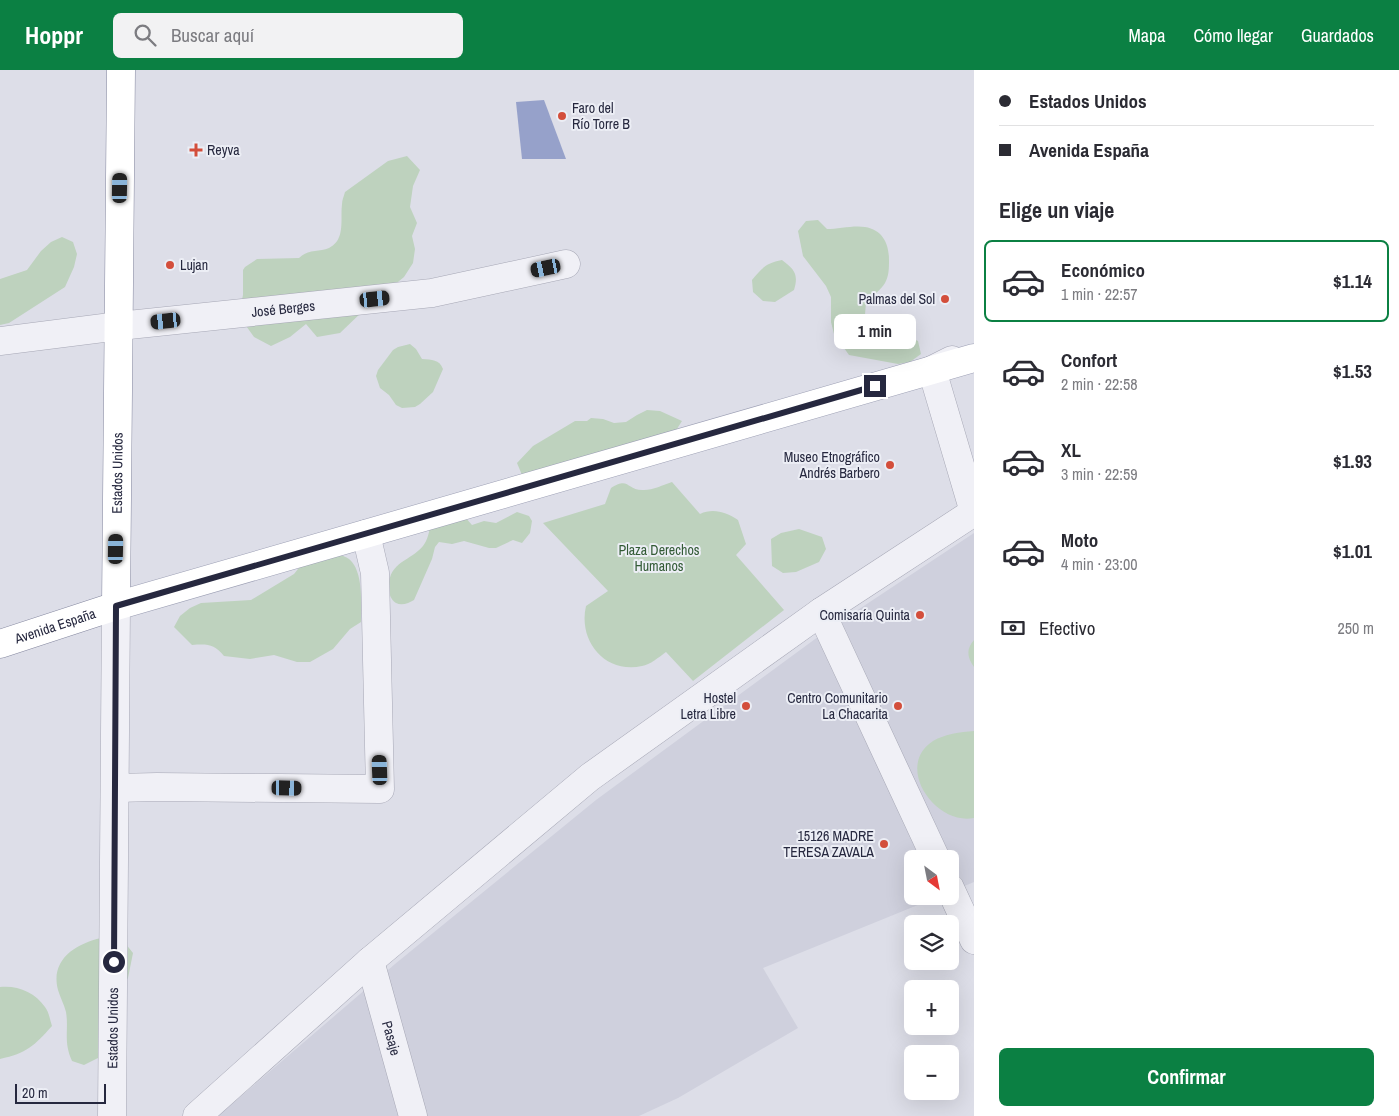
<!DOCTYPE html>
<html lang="es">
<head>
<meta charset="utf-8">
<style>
  body { margin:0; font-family:"Archivo Narrow",sans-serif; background:#f2f2f3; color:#2b2b33; height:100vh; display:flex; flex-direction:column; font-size:19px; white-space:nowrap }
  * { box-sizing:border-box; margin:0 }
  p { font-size:16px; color:#7c7c81 }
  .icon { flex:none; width:28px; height:28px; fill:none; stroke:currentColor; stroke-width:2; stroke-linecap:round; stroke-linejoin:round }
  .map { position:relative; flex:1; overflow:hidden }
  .panel { display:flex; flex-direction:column; background:#fff; width:425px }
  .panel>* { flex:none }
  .hud { display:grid; align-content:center; height:110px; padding:0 25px; background:#fff }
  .needle { width:32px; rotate:148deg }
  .tools { position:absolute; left:904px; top:780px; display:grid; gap:10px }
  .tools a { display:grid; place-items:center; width:55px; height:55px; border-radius:8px; background:#fff; box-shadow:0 5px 20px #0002; font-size:25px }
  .scale { position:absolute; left:15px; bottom:12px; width:91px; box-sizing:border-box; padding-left:5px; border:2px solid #26283f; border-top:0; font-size:14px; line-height:18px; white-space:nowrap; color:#26283f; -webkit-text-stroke:4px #eceef5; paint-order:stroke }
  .end { position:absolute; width:22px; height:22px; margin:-11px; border:6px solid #26283f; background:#fff; box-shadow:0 0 0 2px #fff }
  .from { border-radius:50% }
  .bubble { position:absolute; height:35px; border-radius:8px; background:#fff; box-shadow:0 5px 20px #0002; font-size:16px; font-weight:800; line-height:35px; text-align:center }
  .car { position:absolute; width:15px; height:30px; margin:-15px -8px; border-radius:6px; box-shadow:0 0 4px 1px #0007; background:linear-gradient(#222 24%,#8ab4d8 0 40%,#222 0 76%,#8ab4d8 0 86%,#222 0) }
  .hud b { display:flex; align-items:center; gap:18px; height:48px; font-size:19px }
  .hud b+b { border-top:1px solid #e1e1e2 }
  .hud i { width:12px; height:12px; background:#2b2b33 }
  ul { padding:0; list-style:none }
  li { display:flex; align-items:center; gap:15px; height:82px; margin:0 10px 8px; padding:0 15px; border:2px solid transparent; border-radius:8px }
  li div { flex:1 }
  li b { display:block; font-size:19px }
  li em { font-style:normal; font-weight:800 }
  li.on { border-color:#0b8043 }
  li>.icon { width:45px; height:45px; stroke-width:1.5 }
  h2 { padding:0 25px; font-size:22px; line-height:60px }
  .pay { display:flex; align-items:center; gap:12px; height:55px; padding:0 25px; font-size:19px }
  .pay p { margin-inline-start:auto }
  .cta { display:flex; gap:10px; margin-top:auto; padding:10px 25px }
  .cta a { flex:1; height:58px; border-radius:8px; background:#0b8043; color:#fff; font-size:20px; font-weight:800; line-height:58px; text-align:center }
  header { display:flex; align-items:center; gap:30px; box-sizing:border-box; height:70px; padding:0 25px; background:#0b8043; color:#fff }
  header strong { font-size:24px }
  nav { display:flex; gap:28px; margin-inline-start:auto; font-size:18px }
  .search { width:350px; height:45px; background:#f2f2f3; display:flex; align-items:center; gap:12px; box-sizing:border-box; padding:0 18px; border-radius:8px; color:#7c7c81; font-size:19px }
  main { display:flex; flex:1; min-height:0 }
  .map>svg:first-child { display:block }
  .built { fill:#cfd0dd }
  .green { fill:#bed2be }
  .water { fill:#96a1ca }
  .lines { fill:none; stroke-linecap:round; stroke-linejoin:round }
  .minor-casing { stroke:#a6a7b5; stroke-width:29 }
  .major-casing { stroke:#9c9fb4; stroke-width:29 }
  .highway-casing { stroke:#84879f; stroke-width:29 }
  .minor { stroke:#f0f0f6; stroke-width:28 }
  .major { stroke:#fff; stroke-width:28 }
  .highway { stroke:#fff; stroke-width:28 }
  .route { stroke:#26283f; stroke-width:6 }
  .poi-dot { fill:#d34e3b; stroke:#eceef5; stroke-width:2 }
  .labels { text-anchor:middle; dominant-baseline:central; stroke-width:4; stroke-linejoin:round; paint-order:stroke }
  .poi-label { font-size:14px; fill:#26283f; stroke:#eceef5; text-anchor:end }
  .street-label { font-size:14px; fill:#26283f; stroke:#eceef5 }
  .park-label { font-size:14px; fill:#335b36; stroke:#eceef5 }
</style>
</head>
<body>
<header>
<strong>Hoppr</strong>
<div class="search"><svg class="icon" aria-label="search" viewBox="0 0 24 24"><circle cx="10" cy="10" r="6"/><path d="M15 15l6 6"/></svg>Buscar aquí</div>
<nav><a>Mapa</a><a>Cómo llegar</a><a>Guardados</a></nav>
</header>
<main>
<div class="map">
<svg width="974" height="1046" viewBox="0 0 974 1046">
  <rect width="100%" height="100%" fill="#dddee8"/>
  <path class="built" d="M974 463V812L950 822V789H912V826H940L763 898 798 958 678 1028 639 1046H218L395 894 596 730 826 561Z"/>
  <path class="green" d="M407 86 420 100 413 116 410 137 417 153 412 166 415 179 413 193 404 207 364 240 340 263 317 267 306 254 290 267 271 276 254 267 244 253 240 239 243 225V200L245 197 257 189 299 188C308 179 319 182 329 178 346 170 340 148 342 134 342 130 344 126 345 122L388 91Z
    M818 150 827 159C838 159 854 155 865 157 883 160 889 174 889 190 889 198 889 206 885 213 881 220 872 226 866 232L865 245 883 259 907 266 918 271 921 284 910 292 898 294 849 285 834 264 831 252V227L826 216 803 186 798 161 806 151Z
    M62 167 73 172 77 184 74 197 65 217 9 253 0 255V209L27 200 41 181 51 172Z
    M782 190C794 199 799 204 794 220L775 232 763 231 753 222 752 210C762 198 766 193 782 190Z
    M410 274 416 279 422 289C432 290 439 289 443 299L433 322 420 334 415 337 402 338 396 335 389 325 380 318 376 306 378 300 393 280 398 277Z
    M647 340 660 341 682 351 664 379 601 381 557 407 522 405 517 393 533 376 575 351H587L591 348 603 349 614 353 626 352 637 345Z
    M672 412 700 444C713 438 726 442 738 450L746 474 736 485 784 540 693 611 666 582C659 587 650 595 642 596 604 604 578 570 586 536L608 521 543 453 605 434 611 418C630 406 626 421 644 420 653 420 663 415 672 412Z
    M517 442 529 446 532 451 530 463 522 473 513 470 496 478H489L464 471 452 474 439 472 435 477 432 489 414 530C409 533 402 536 396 533 391 530 389 524 389 519 387 492 411 491 423 476 428 470 429 461 431 454L464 446 472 455 484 451 496 453Z
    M799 459 822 467 826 479 819 492 796 502 783 503 772 496 771 469 781 463Z
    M338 484C342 485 346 487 349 489 364 501 361 535 361 552L350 559 333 579 310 592H297L274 585 250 589 224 586C214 574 208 574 192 575L174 557 180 546 190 538 201 533 251 530 294 504 302 494Z
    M974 570V597C967 587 966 579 974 570Z
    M974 661V748C935 756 894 696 933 671 945 664 960 662 974 661Z
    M101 868 125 873 133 883 128 908 121 918 106 984 84 995 72 991C63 971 69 960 66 942 64 934 60 927 58 920 50 890 75 874 101 868Z
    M0 917C17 915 35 922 45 937 49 942 50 950 52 956 34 976 27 983 0 989Z"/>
  <path class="water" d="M544 30 566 89H522L516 32Z"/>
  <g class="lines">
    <defs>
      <g id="minor">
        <path id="s1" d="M0 271 119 256 432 223 566 194"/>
        <path d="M952 290 932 300 974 442"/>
        <path d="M821 542 936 789"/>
        <path d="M115 718 157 717 380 719 375 503 366 464"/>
        <path d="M950 818 974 870"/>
        <path id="s2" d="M370 891 413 1046"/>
        <path id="s3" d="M112 1046 116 536"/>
        <path d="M197 1046 370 891 590 707 821 542 974 442"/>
      </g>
      <path id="major" d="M116 536 974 288"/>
      <g id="highway">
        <path id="s4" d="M0 574 116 536 121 0"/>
      </g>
    </defs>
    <use href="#minor" class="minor-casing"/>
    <use href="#major" class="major-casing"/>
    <use href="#highway" class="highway-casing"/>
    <use href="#minor" class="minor"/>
    <use href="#major" class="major"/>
    <use href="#highway" class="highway"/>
  </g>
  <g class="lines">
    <path class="route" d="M114 892 116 536 875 316"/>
  </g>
  <g class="poi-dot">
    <circle cx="562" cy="46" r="5"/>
    <path d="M193.5 72.5h5v5h5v5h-5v5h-5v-5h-5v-5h5z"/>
    <circle cx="170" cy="195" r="5"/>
    <circle cx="945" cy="229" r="5"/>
    <circle cx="890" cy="395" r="5"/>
    <circle cx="920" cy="545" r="5"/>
    <circle cx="746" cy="636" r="5"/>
    <circle cx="898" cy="636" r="5"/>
    <circle cx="884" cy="774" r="5"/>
  </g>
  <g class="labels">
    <g class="poi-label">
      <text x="572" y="38" text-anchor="start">Faro del<tspan x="572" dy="16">Río Torre B</tspan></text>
      <text x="207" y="80" text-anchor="start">Reyva</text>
      <text x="180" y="195" text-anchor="start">Lujan</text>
      <text x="935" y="229">Palmas del Sol</text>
      <text x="880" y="387">Museo Etnográfico<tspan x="880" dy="16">Andrés Barbero</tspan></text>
      <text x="910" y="545">Comisaría Quinta</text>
      <text x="736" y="628">Hostel<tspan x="736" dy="16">Letra Libre</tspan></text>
      <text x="888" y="628">Centro Comunitario<tspan x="888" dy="16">La Chacarita</tspan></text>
      <text x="874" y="766">15126 MADRE<tspan x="874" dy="16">TERESA ZAVALA</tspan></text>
    </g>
    <g class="street-label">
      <text stroke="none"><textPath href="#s1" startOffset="285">José Berges</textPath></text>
      <text stroke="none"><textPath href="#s4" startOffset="255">Estados Unidos</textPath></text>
      <text stroke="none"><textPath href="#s4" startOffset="58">Avenida España</textPath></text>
      <text stroke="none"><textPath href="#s3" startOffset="88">Estados Unidos</textPath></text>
      <text stroke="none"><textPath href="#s2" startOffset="80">Pasaje</textPath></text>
    </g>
    <g class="park-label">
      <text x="659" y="480">Plaza Derechos<tspan x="659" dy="16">Humanos</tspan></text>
    </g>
  </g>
</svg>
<div class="tools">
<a><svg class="needle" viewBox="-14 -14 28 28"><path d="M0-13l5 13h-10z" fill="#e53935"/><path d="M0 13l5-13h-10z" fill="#7c7c81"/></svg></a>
<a><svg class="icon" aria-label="layers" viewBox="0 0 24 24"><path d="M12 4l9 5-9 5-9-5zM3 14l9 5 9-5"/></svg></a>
<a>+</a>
<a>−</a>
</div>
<div class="scale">20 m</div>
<i class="end from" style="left:114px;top:892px"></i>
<i class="end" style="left:875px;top:316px"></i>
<div class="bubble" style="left:834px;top:244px;width:82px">1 min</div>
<i class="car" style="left:120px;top:118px;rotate:1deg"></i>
<i class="car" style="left:546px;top:198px;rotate:258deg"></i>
<i class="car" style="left:375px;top:229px;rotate:84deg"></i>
<i class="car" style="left:166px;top:251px;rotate:264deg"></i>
<i class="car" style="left:116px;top:479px;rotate:1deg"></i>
<i class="car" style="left:380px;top:700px;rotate:358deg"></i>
<i class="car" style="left:287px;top:718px;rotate:91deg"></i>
</div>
<section class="panel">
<div class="hud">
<b><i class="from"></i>Estados Unidos</b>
<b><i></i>Avenida España</b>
</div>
<h2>Elige un viaje</h2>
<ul>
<li class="on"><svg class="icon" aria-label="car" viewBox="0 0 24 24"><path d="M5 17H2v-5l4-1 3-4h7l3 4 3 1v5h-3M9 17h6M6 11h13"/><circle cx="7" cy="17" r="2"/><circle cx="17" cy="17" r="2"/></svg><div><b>Económico</b><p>1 min · 22:57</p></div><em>$1.14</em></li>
<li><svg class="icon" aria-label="car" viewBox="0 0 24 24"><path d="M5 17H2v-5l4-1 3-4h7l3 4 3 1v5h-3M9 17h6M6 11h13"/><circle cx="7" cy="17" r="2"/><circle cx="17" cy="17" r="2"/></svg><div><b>Confort</b><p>2 min · 22:58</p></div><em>$1.53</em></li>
<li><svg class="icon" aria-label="car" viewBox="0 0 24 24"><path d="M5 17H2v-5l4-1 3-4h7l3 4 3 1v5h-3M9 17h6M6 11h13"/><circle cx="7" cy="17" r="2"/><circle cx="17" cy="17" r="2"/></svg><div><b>XL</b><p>3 min · 22:59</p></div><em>$1.93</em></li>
<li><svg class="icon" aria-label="car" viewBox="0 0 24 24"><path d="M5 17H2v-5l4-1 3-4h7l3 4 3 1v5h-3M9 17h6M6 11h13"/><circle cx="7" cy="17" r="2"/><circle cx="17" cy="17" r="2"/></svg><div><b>Moto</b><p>4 min · 23:00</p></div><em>$1.01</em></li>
</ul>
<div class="pay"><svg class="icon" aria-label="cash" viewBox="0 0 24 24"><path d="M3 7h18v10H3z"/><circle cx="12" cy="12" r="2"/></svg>Efectivo<p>250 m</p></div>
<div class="cta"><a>Confirmar</a></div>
</section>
</main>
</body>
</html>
